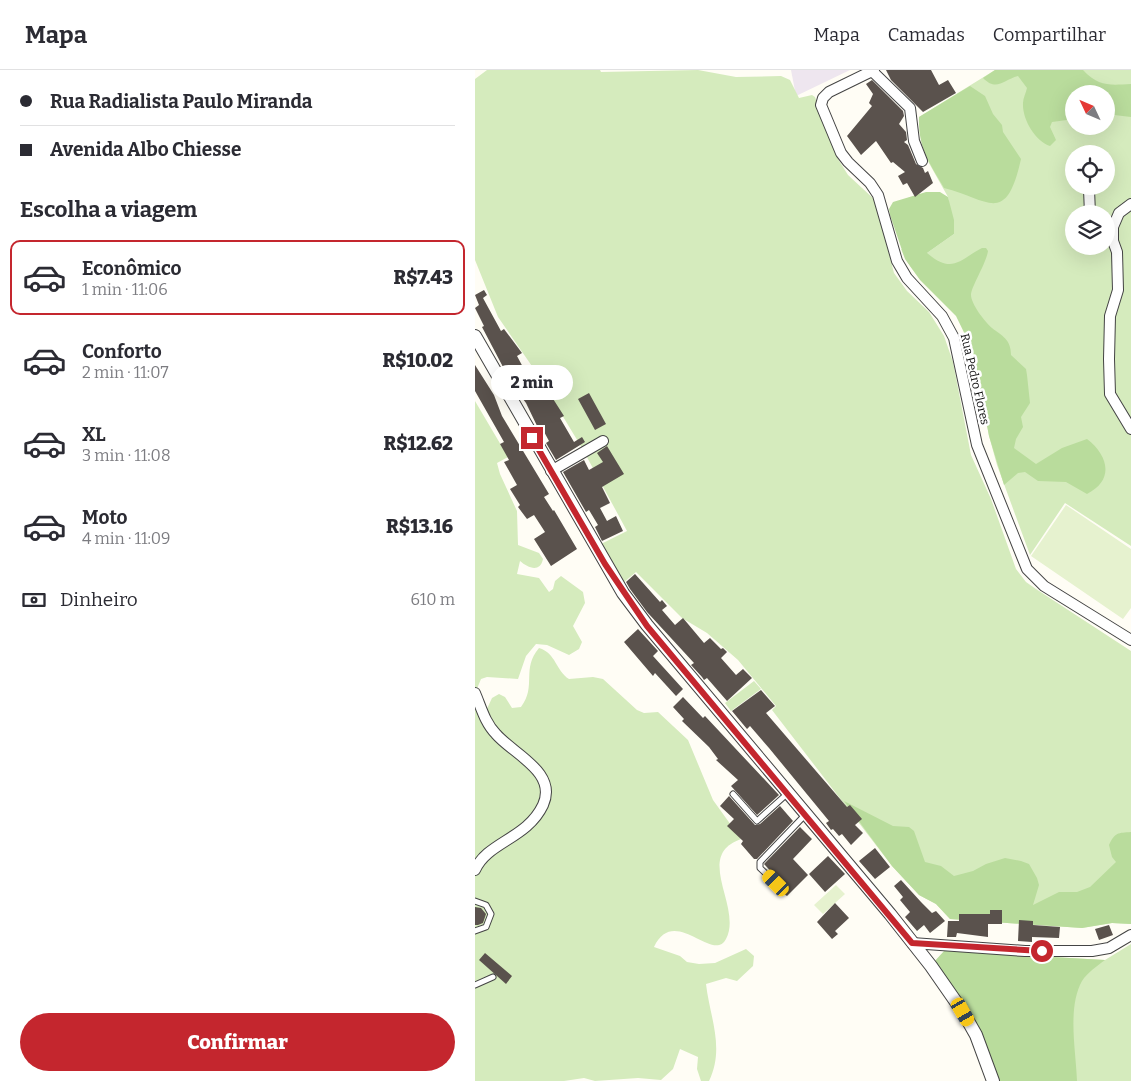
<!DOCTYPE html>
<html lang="pt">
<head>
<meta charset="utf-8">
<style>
  body { margin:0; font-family:Bitter,serif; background:#f7f7f7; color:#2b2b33; height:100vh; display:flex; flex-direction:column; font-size:19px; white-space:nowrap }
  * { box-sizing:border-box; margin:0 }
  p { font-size:16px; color:#7c7c81 }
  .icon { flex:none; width:28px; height:28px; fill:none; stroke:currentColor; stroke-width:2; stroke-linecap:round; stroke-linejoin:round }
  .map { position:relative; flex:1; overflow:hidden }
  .drawer { display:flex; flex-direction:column; background:#fff; width:475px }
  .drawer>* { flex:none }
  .hud { display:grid; align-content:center; height:110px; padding:0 20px; background:#fff }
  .needle { width:32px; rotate:314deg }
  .fabs { position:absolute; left:590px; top:15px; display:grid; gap:10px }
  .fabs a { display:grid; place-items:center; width:50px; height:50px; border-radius:50%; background:#fff; box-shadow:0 5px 20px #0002; font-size:25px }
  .end { position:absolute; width:22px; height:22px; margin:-11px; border:6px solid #c4262e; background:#fff; box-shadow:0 0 0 2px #fff }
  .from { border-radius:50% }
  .bubble { position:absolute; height:35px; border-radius:18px; background:#fff; box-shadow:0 5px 20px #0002; font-size:16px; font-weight:800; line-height:35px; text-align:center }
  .car { position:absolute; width:15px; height:30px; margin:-15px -8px; border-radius:6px; box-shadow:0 0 4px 1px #0007; background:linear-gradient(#f5c518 24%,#345 0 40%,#f5c518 0 76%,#345 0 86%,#f5c518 0) }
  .hud b { display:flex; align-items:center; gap:18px; height:48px; font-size:19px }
  .hud b+b { border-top:1px solid #e1e1e2 }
  .hud i { width:12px; height:12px; background:#2b2b33 }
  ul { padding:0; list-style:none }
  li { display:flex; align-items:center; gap:15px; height:75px; margin:0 10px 8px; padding:0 10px; border:2px solid transparent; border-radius:10px }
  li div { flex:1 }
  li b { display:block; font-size:19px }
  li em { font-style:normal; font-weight:800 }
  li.selected { border-color:#c4262e }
  li>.icon { width:45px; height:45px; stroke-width:1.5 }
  h2 { padding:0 20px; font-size:22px; line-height:60px }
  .pay { display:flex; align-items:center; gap:12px; height:55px; padding:0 20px; font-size:19px }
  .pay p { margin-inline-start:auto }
  .action { display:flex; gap:10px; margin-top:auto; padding:10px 20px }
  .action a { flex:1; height:58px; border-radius:30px; background:#c4262e; color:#fff; font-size:20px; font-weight:800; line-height:58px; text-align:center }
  header { display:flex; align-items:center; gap:30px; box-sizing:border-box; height:70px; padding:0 25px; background:#fff; border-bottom:1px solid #e1e1e2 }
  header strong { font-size:24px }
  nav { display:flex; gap:28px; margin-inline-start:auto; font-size:18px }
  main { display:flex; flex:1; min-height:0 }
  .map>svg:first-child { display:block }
  .industrial { fill:#eee6ef }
  .green { fill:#d5ebbd; fill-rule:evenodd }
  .forest { fill:#b9dc9c }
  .pitch { fill:#e6f2cf }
  .building { fill:#5a524d }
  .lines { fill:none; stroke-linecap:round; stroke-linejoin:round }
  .service-casing { stroke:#444; stroke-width:7 }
  .minor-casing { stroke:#444; stroke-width:12 }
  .tertiary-casing { stroke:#444; stroke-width:14 }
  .service { stroke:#fff; stroke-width:5 }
  .minor { stroke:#fff; stroke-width:10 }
  .tertiary { stroke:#fff; stroke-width:12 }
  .route { stroke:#c4262e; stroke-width:6 }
  .labels { text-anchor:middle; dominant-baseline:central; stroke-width:5; stroke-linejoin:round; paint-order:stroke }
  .street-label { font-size:12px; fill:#111; stroke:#fff }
</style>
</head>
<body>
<header>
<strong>Mapa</strong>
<nav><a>Mapa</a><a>Camadas</a><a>Compartilhar</a></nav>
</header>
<main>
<section class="drawer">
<div class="hud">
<b><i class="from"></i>Rua Radialista Paulo Miranda</b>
<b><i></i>Avenida Albo Chiesse</b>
</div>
<h2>Escolha a viagem</h2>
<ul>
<li class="selected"><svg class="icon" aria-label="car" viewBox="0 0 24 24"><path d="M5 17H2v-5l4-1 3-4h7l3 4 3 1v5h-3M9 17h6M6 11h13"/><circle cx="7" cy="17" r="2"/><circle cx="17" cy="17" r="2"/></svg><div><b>Econômico</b><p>1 min · 11:06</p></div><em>R$7.43</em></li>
<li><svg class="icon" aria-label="car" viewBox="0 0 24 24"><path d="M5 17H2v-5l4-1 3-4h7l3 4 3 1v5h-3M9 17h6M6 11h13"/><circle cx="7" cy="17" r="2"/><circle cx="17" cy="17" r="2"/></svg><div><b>Conforto</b><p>2 min · 11:07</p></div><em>R$10.02</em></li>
<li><svg class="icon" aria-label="car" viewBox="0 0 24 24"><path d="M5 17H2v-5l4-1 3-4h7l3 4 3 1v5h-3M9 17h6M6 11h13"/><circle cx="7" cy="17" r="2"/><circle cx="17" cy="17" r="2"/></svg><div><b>XL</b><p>3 min · 11:08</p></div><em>R$12.62</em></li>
<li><svg class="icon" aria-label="car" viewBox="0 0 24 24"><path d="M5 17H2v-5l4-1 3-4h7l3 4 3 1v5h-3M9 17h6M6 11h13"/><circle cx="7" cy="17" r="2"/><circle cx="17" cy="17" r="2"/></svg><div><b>Moto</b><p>4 min · 11:09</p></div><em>R$13.16</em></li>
</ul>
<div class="pay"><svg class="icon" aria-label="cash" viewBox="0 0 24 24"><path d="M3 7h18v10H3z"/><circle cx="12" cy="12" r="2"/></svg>Dinheiro<p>610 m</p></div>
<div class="action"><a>Confirmar</a></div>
</section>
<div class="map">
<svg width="656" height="1011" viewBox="0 0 656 1011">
  <rect width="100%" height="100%" fill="#fffdf5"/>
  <path class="industrial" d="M316 0H375L321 26Z"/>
  <path class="green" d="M12 0H125L126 2 223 0 261 7 306 6 315 10 324 28 337 25 340 27 363 89 373 105 400 130 419 203 432 221 454 242 469 266 478 292 496 385 516 429 541 499 551 512 561 519 656 581V854L637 853 607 858 475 849 461 834 444 825 417 796 297 640 301 636 263 590 232 563 207 548 161 502 148 513 126 474 152 461 107 378 61 302 23 247 0 190V9Z
    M520 0H656V476L590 433 555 485 522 395 514 366 498 281C493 269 489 256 481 245 463 222 437 208 426 179L452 183 479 164 473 127 450 86 444 47ZM599 24H631V56H599ZM599 84H631V116H599ZM599 144H631V176H599Z
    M0 331 33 387 22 393 25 404 42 441 43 475 64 483 68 489C65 503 53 498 45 491L42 504 64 508 74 522 78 519 80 511 86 506 108 522 110 533 98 556 107 572 104 579 94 585 72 575 61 574 51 586 43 609 12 607 6 609 1 621 11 641 17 628 24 624 30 627 37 638 46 637C62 616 46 599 64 578 81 583 81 601 94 609L118 607 128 609 162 640 169 643 183 642 213 670 238 730 266 769C218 786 268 837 251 869 238 894 199 834 179 877L205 886 212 892 224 894 240 893 271 879 279 886 278 896 262 911 251 908 231 914C235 948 250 978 234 1011H226L222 999 223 987 205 979 198 999 186 1010 163 1008 120 1011 109 1008 89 1011H0Z
    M279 611 286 619 256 641 250 633Z
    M656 874V1011H524L514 981 469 881 630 890Z"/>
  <path class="forest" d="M520 0H608C624 17 635 15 656 14V47L631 44V24H599V49L577 52 575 57 581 70 575 76C560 71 547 49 548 33 548 28 551 23 552 18L543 6C528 10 522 22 508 8Z
    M495 16 510 26 518 44 527 55 528 62 546 89C531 156 515 130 469 118 454 92 443 78 444 47Z
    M451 122H465L473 127 479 150V164L452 183C477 204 483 191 507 178H511L513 181C511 194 496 217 496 225 496 234 510 252 517 258 527 266 536 269 536 285L551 299 552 305 555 333 546 347 548 357 541 369 539 378 561 394 587 378 612 369C633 385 640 410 612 424L591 412 563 411 550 402 543 403 529 415 514 366 498 281 481 246 445 210 430 189 415 145 414 139 418 132Z
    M369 731 418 756 434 757 439 761 450 792 466 796 479 806 498 801 511 794 530 788 546 791 554 794 562 808 564 815 558 835 584 822H602L615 817 641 792 637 787 634 775C640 762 643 763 656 762V854L637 853 607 858 475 849 461 834 444 825 417 796Z
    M469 881 630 890C622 896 612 903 607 911 592 938 601 981 602 1011H524L505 962 458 893Z"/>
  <path class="pitch" d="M591 435 656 479V538L648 549 556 486Z
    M361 815 370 824 348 844 339 835Z"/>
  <path class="building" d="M411 0H456L464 15 473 10 481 23 448 42 416 10Z
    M397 10 428 41 429 46 424 54 431 62 432 70 429 72 433 75 441 94 448 98 450 103 453 101 458 113 440 127 432 113 428 115 423 106 430 102 418 92 416 93 401 71 386 85 372 66 397 36 394 33 398 24 391 14Z
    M9 220 12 225 8 228 26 261 29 259 47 283 42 286 57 314 66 310 89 346 85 348 99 372 107 367 110 372 81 390 71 373 74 371 67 358 64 360 51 333 38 316 7 257 9 256 0 238 4 235 0 225Z
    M0 295 19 325 27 346 74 424 69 427 78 441 79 440 102 479 76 496 59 469 70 462 59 445 52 449 43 437 45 435 35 419 42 415 29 392 34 390 25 374 29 372 0 321Z
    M114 323 131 354 120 360 103 329Z
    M132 376 149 404 127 417 135 433 125 438 132 451 141 446 148 461 127 471 120 457 123 455 114 440 111 442 88 402 109 390 114 400 128 392 122 383Z
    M160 504 185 532 187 530 192 536 187 540 200 555 208 548 229 573 235 568 246 579 248 578 252 582 246 588 261 605 268 599 277 608 252 631 232 608 229 610 227 607 216 595 219 593 172 542 155 519 151 512Z
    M163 559 183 581 178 586 208 619 201 626 180 603 178 606 149 572Z
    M286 620 300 636 291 643 372 737 375 735 387 749 380 755 388 763 376 775 367 764 364 766 358 759 356 760 351 753 354 751 294 678 275 656 272 659 257 641Z
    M208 627 228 648 230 646 304 725 282 745 256 716 263 710 241 690 243 689 234 677 207 651 209 649 198 637Z
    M254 726 280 755 285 754 305 736 318 751 282 789H279L266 774 268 771 252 756 259 749 245 736Z
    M325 757 337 769 318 789 333 805 312 826 300 818 304 816 305 811 289 794Z
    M400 778 415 797 400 809 384 791Z
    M353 786 370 804 350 822 334 804Z
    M426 810 446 832 457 843 461 841 470 851 455 863 449 855 442 861 430 847 435 842 425 830 428 827 419 816Z
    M360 833 374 848 360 861 363 864 357 869 342 852Z
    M0 837 6 838 11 844 8 853 3 855H0Z
    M515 840H527V854H513V867L482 863 481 867H472L473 851H484V844H515Z
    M544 850 558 851V855L585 857 584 868 557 867V872L543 871Z
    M634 855 638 865 624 870 620 859Z
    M10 883 37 906 31 914 4 890Z"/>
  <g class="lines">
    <defs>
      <path id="service" d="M258 724 282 751 313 723
        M301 813 285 798V792L330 745
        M0 831 11 835 16 844 11 857 0 861
        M0 915 18 907"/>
      <path id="minor" d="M399 0 354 22 348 28 346 35 366 83 373 92 395 113 403 125 422 191 432 208 467 246 479 268 502 375 552 499 569 516 656 570
        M397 1 435 38 439 71 447 91
        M614 119 615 144
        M656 134 644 143 638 157V171L642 182 643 220 635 246 634 289 635 324 656 359
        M76 401 128 371
        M0 623C6 637 10 653 21 664 38 684 83 702 68 735 52 769 12 772 0 800
        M437 873 550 881H617L634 878 656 865"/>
      <path id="tertiary" d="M0 266 148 523 172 555 415 844 456 896 488 942 501 965 518 1011"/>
    </defs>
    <use href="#service" class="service-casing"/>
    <use href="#minor" class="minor-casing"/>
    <use href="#tertiary" class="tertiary-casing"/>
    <use href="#service" class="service"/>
    <use href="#minor" class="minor"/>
    <use href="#tertiary" class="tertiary"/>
  </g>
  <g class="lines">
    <path class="route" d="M57 368 130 494 172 556 437 873 567 881"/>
  </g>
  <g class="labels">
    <g class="street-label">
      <text transform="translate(500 309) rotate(77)">Rua Pedro Flores</text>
    </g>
  </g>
</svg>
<div class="fabs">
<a><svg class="needle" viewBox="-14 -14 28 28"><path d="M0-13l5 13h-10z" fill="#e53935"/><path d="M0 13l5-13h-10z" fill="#7c7c81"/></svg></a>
<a><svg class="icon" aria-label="locate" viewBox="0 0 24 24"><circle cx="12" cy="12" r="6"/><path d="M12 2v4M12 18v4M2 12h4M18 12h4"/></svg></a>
<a><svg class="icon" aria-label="layers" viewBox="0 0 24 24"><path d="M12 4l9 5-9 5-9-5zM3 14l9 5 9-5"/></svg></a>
</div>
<i class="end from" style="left:567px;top:881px"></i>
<i class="end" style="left:57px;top:368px"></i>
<div class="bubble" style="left:16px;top:295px;width:82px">2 min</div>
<i class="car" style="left:301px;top:813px;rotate:315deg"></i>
<i class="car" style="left:488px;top:942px;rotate:150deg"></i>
</div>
</main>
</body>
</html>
